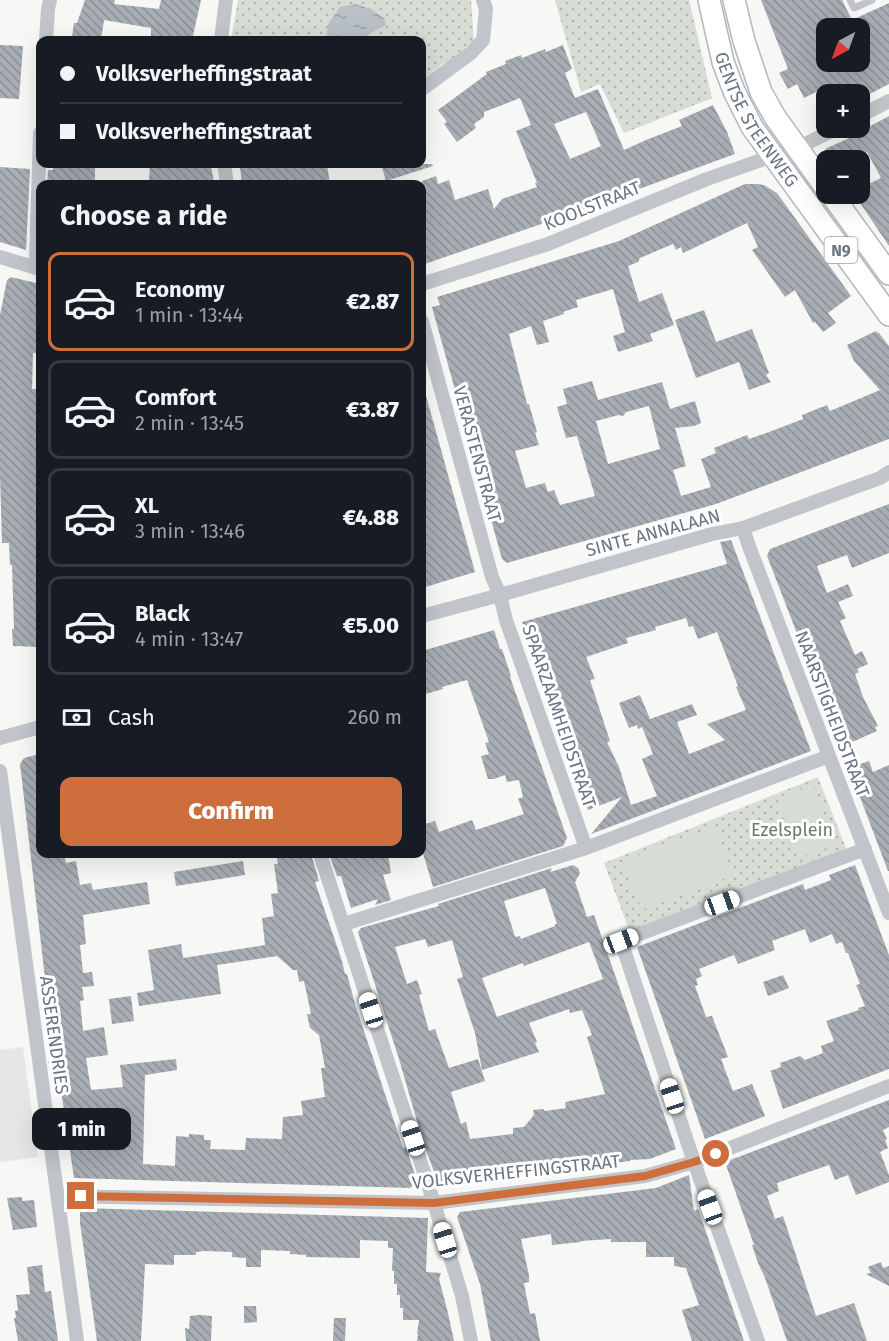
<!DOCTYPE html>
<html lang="en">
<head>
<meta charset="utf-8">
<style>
  body { margin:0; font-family:"Fira Sans",sans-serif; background:#242831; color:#f1f3f6; height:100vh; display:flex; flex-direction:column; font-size:22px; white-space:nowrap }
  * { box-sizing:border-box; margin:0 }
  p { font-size:20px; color:#9ea1a6 }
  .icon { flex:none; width:33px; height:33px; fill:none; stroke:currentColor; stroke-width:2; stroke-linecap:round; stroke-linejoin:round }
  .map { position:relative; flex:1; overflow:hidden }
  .side { position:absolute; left:36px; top:180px; width:390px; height:678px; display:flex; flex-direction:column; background:#171b24; border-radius:12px; box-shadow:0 6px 24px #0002 }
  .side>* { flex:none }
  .banner { position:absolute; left:36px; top:36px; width:390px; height:132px; border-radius:12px; box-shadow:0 6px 24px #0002; display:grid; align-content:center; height:132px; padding:0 24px; background:#171b24 }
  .needle { width:39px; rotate:221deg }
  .buttons { position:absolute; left:816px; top:18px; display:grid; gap:12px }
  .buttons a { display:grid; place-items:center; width:54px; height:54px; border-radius:12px; background:#171b24; box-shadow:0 6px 24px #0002; font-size:30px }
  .end { position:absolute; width:27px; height:27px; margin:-14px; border:8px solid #cf6e3d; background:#fff; box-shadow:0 0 0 3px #fff }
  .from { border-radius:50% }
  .bubble { position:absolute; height:42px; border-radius:12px; background:#171b24; box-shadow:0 6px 24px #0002; font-size:20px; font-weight:800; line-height:42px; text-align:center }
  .car { position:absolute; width:18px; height:36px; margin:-18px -9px; border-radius:8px; box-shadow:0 0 4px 2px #0007; background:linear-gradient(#fff 24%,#345 0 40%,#fff 0 76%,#345 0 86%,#fff 0) }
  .banner b { display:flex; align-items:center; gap:21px; height:57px; font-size:22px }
  .banner b+b { border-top:2px solid #363941 }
  .banner i { width:15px; height:15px; background:#f1f3f6 }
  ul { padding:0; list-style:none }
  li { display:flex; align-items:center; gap:18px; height:99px; margin:0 12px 9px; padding:0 12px; border:3px solid #363941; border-radius:12px }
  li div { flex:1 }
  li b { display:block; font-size:22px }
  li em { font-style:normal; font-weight:800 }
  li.active { border-color:#cf6e3d }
  li>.icon { width:54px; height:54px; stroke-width:1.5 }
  h2 { padding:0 24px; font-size:27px; line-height:72px }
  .pay { display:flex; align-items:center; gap:15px; height:66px; padding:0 24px; font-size:22px }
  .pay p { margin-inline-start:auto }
  .cta { display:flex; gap:12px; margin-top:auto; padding:12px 24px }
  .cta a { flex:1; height:69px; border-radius:12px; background:#cf6e3d; color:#fff; font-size:24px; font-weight:800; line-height:69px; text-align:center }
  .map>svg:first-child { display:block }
  .built { fill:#e5e6e5 }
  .park { fill:url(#park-dots) }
  .pitch { fill:#d7dcd5 }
  .water { fill:url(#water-ripples) }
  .building { fill:url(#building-back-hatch); fill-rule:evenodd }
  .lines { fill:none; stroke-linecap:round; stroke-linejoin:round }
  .primary-casing { stroke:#b3b6ba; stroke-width:24 }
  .lane { stroke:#c1c4c8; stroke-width:7 }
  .street { stroke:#c1c4c8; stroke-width:14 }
  .primary { stroke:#fff; stroke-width:21 }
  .route { stroke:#cf6e3d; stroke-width:8 }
  .labels { text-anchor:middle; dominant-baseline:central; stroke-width:6; stroke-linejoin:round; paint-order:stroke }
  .shield { fill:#fff; stroke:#979ea8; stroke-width:1.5 }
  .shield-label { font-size:16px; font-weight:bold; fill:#6a7582 }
  .street-label { font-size:18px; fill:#6a7582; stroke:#fff }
  .park-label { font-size:18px; fill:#6a7a68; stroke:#fff }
</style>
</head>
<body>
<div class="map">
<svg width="889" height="1341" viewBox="0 0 889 1341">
  <defs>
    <pattern id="park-dots" width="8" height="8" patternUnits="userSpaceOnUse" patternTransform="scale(1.5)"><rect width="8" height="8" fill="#d7dcd5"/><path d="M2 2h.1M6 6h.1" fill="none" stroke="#b2b7b2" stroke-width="1.8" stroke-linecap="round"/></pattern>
    <pattern id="water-ripples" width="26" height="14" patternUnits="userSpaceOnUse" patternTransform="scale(1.5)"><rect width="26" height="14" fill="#b9c1c7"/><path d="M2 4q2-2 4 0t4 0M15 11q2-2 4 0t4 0" fill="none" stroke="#9aa1a7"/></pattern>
    <pattern id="building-back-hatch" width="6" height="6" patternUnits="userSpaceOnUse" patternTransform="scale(1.5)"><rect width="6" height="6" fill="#a7adb3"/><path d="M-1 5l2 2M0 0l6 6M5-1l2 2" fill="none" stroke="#8c9197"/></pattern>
  </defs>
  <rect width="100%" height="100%" fill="#f7f7f5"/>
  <path class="built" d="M23 1047 38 1157 0 1162V1050Z"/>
  <path class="park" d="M238 0H471L474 40 449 63H444L422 80V40H231Z
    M555 0H689L712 98 624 133 600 84 581 92Z
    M818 777 847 851 630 932 604 863Z"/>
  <path class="pitch" d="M812 785 835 845 800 858 777 798Z
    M714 827 733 875 642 910 623 861Z"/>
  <path class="water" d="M355 4 371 9 385 19 386 25 369 34 365 40H326L328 24 340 7Z"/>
  <path class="building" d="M85 0H115L114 4 159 9 161 0H201L192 40H151V28L104 20 101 40H73L74 37H72L74 23H77Z
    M761 0H842L852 20 889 3V84L860 99V94H824L822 89 804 98 797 84 788 89 779 73 788 69ZM826 28H860V62H826Z
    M0 45 23 46 19 99 0 98Z
    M563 45 572 69 565 73 575 98 598 89 624 150 646 140 682 126 679 120 713 105 727 132 735 154 573 213 422 265V181L436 176 438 184 449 180 455 200 488 189 494 209 502 199 537 187 535 183H537L516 131 531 125 520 98 484 112V117L474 124 476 128 457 142 444 124 447 122 438 110 487 74 486 72 506 64 505 61 521 55 522 58 545 49 546 52ZM586 112 601 146 570 159 554 124Z
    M889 116V246L854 194H860V188L881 178 867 152 855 160H832L825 149 858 134 857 133Z
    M53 164H95V184H47L48 170H53Z
    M150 164H211L214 184H181V182L149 181Z
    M269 164H327L330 184H242L240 167Z
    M381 164H432L433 166 386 181Z
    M0 167 30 169 26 250 0 242Z
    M745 184H757L764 185 777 193 851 296 828 313 836 323 823 332 815 322 813 323 795 290 785 297 752 250 758 247 747 223 683 253 681 247 676 250 673 244 640 258 638 262 628 266 639 302 662 293 674 325 650 334 653 341 618 352 613 336 625 332 613 289 576 300 578 307 563 312 564 314 543 321 549 342 537 345 531 326 509 334 527 404H529L537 432 535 433 539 445 515 451 526 488 545 483 548 492 554 490 560 505 595 496 577 436 566 438 557 407 567 404 563 389 592 381 598 400 662 382 670 409 695 401 701 423 694 426 675 428 686 466 673 470 681 496 711 487 701 459 716 453 714 448 747 435 749 439 769 432 803 419 802 415 827 405 830 411 880 390 854 361 847 345 876 331 877 333 878 332 889 346V439L716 504 517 560 507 563 502 559 432 307 440 305 437 297 619 241ZM649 406 660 449 608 464 596 421 619 415 623 416 626 412Z
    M11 277 40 284V354L33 353 32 389H38V422H40V647L13 646 12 629H14L12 565H10L9 543H2L0 475V315L7 280Z
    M704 310 716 342 752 329 769 373 766 375 771 382 749 390 739 362 696 378 675 320Z
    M422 392H425L475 572 422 588Z
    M889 504V553L852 568 847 555 817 566 827 593 848 584 853 596 838 602 846 618 840 621 855 655 862 651 868 664 857 669 859 672 855 674 863 697 878 726 875 727 877 731 841 747 767 556 770 549Z
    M731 540 811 751 591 834 622 797 588 810 522 622 727 564 720 542ZM686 618 689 627 693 626 698 639 717 632 738 686 736 687 746 710 707 724 725 740 689 754 677 722 697 715 692 704 650 719 640 695 619 703 629 728 637 725 638 729 642 727 653 754 642 759 657 796 631 805 619 767 607 742 610 741 590 680 595 679 586 657 628 643 626 638 656 630 655 627Z
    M494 630 500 649H502L511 676 510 677 567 838 563 846 433 887 422 850V825L435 821 439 832 472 820 476 830 524 814 518 799 523 797 519 780 507 782 505 775 494 779H488L481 756 489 754 485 743 489 742 467 680 442 687 443 689 422 695V651Z
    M40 754V854H64L66 863 76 861 80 885 91 883 93 890 147 882 150 904 83 915 86 944 80 945 83 973 92 972 94 986 82 987 84 1000 80 1001 83 1031 104 1027 108 1055 86 1058 91 1090 123 1087 120 1065 176 1059 177 1070 145 1075 143 1164 175 1166 176 1136 189 1137V1134L204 1135V1140H211L210 1149 245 1150 246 1138 282 1139 283 1117 303 1115 301 1101 325 1097 321 1068H325L319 1035 310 1028 307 1014H311L304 981 299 982 297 970H293L277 956 217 965 221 994 139 1006 137 993 154 990 148 950 181 944 183 958 265 945 262 918 274 916 271 894 278 893 274 864H278L276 854H311L319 881 315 882 342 961 345 974H347L355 1004 403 1148 406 1147 417 1181 410 1188 74 1178 57 1063 49 1064 48 1062 56 1053 49 1012 20 764 24 758Z
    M869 761 873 772 889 765V871H888L849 768Z
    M329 854H388L391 873 383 875 391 900 375 905 378 899 351 908 341 876H337Z
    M243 861 245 875 176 886 174 872Z
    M573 865 578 868 580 873 575 882 587 917 594 915 676 1149 650 1159 630 1160V1161L439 1185 423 1142 399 1059 358 932 361 928 439 906 438 904 552 868 550 872ZM545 888 557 924H555V926L521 939 520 936 515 937 504 901ZM425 939 428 947 452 940 463 977 457 979 475 1033 482 1070 539 1052 535 1043 537 1042 529 1023 569 1009 570 1013 582 1010 592 1035 587 1037 605 1094 565 1102 566 1108 545 1111 543 1109 533 1110 534 1115 524 1127 513 1128V1134L470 1139 466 1122 461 1124 451 1092 485 1081 478 1059 449 1068 435 1029 429 1031 419 995 422 994 417 980 407 984 395 947ZM589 942 603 979 497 1017 482 978 523 963 524 966Z
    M855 865 889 955V1069L783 1109 771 1073H772L770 1071 781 1067 780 1063 800 1056 805 1060 823 1053 821 1046 834 1041 826 1021 859 1010 858 1008 865 1006 856 985 860 984 848 953H846L842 942 836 944 832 934 810 943 805 929 772 941 775 950 738 964 734 955 699 969 702 976 696 979 698 985 695 986 706 1017 712 1016 728 1057 721 1059 733 1091 752 1084 765 1116 705 1139 637 947 803 884 805 890 831 880 829 875Z
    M783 975 789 988 768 996 763 982Z
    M131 996 134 1021 112 1024 109 999Z
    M889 1100V1127L883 1130 887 1139 885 1140 888 1148 880 1152 889 1175V1182L856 1195 848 1175 835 1180 829 1165 777 1183 779 1191 767 1196 775 1219 783 1216 816 1316 854 1303 867 1341H787L765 1278 758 1263 752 1245H754L725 1162Z
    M689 1175 694 1211 698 1209 744 1341H692L682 1310 699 1305 686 1268 674 1266V1257H646V1242H611V1239L581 1241V1242L552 1245 551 1234 521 1239 529 1275V1282L524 1283 525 1289 530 1314 535 1313 540 1341H491L480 1284 457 1217 460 1212 656 1188Z
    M22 1197V1201L34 1200 37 1227 13 1230 7 1198Z
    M80 1208 428 1218 426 1272 441 1273 439 1279 448 1313 454 1341H417L418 1334H417L419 1320H403V1308H400V1295H397V1284H394V1271H392L393 1248H388V1241L360 1240V1258L306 1257V1255L290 1254V1251L261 1250V1267H246V1258L232 1257V1252L204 1251 196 1252V1255H174V1265L145 1264 141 1341H97L80 1223Z
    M881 1262 883 1268 889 1266V1286L866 1274 871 1273 868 1267Z
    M42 1265 45 1292 51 1291 58 1341H18L14 1318H16L15 1311 18 1310 16 1295 30 1294 27 1267Z
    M244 1306H256L257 1322 244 1323Z
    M199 1315 212 1316 211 1341H186L185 1328 189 1329 190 1316Z
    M334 1318H346L345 1341H333Z"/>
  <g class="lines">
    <defs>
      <g id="primary">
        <path id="s1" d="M709 0 723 62 734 91 752 127 889 315"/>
        <path d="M734 0 744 41 761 92 775 117 826 188"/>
        <path d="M831 194 889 274"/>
      </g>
    </defs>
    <use href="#primary" class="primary-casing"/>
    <path class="lane" d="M850 0 854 8 872 0"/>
    <path class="street" d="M46 40 48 9 50 0
      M221 40 226 0
      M422 89 471 53 483 40 486 9 483 0
      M860 116 889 101
      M797 148 838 128
      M224 164 227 184
      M0 257 40 269
      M34 267 36 258 40 133
      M422 284 548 244 707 179 773 156
      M422 321 492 577 500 595 506 620 586 848
      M743 528 750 549 889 913
      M422 616 500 595 712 534 743 528 880 478 889 472
      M0 738 40 727
      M0 771 77 1341
      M320 854 434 1203 462 1296 471 1341
      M344 924 586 848 829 756
      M58 1196 434 1203 645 1176 694 1162 889 1086
      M758 1341 694 1162 621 941 865 849"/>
    <use href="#primary" class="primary"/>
  </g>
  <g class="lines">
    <path class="route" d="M81 1196 434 1203 645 1176 694 1162 716 1154"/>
  </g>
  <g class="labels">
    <rect class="shield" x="824.5" y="237" width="33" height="26" rx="4.5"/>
    <g class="shield-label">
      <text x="841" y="250">N9</text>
    </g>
    <g class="street-label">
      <text stroke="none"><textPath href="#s1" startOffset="130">GENTSE STEENWEG</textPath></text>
      <text transform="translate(592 206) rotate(-22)">KOOLSTRAAT</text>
      <text transform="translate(477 454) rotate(75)">VERASTENSTRAAT</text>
      <text transform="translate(653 533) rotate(-15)">SINTE ANNALAAN</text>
      <text transform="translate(832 714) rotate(69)">NAARSTIGHEIDSTRAAT</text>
      <text transform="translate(559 716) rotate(71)">SPAARZAAMHEIDSTRAAT</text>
      <text transform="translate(54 1035) rotate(82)">ASSERENDRIES</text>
      <text transform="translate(516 1172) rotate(-6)">VOLKSVERHEFFINGSTRAAT</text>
    </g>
    <g class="park-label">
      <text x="792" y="830">Ezelsplein</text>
    </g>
  </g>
</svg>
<div class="buttons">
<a><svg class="needle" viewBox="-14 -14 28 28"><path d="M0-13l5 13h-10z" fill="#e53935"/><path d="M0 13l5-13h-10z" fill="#9ea1a6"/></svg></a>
<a>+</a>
<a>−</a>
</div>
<i class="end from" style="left:716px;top:1154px"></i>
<i class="end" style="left:81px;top:1196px"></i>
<div class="bubble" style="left:32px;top:1108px;width:99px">1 min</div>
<i class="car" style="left:722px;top:903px;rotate:70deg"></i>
<i class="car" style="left:621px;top:941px;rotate:69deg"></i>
<i class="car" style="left:371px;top:1010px;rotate:342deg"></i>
<i class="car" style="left:672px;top:1096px;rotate:342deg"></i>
<i class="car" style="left:413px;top:1138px;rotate:342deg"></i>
<i class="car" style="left:710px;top:1207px;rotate:340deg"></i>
<i class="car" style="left:445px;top:1240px;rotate:343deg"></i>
<div class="banner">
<b><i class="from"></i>Volksverheffingstraat</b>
<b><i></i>Volksverheffingstraat</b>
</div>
<section class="side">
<h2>Choose a ride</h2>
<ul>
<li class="active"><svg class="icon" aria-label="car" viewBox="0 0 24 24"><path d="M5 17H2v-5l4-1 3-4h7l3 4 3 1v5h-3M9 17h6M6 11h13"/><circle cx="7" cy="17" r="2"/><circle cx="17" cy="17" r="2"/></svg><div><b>Economy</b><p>1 min · 13:44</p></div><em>€2.87</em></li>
<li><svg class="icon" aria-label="car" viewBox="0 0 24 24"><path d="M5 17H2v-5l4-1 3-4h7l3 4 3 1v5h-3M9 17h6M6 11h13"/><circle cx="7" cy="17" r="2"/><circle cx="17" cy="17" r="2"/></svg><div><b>Comfort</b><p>2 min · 13:45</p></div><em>€3.87</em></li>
<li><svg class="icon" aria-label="car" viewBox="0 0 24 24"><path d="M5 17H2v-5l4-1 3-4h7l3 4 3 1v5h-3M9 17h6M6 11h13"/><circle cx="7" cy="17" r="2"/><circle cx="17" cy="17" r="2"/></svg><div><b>XL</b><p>3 min · 13:46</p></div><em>€4.88</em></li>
<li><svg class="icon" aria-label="car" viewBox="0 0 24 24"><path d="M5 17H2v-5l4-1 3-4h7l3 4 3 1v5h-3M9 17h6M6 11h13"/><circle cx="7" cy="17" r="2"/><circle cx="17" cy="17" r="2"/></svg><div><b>Black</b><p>4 min · 13:47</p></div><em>€5.00</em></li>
</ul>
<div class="pay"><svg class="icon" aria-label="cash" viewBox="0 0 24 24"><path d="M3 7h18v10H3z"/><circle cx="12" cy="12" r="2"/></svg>Cash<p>260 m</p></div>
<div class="cta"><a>Confirm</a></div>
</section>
</div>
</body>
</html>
